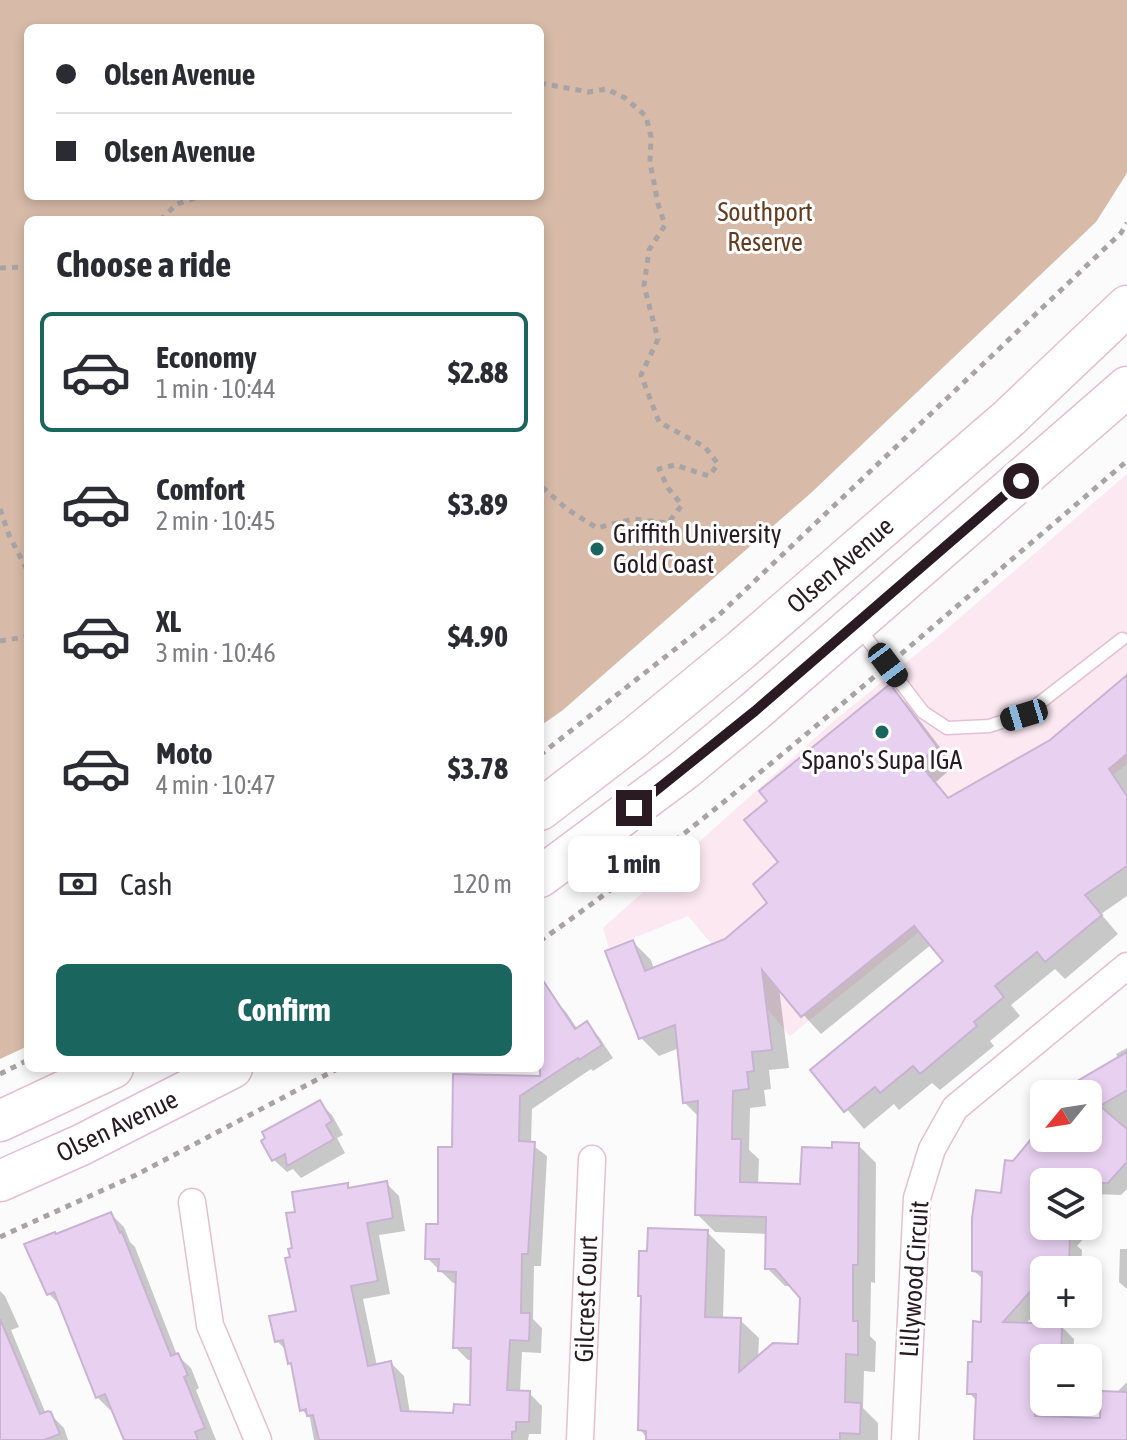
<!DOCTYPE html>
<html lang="en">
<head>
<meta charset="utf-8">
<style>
  body { margin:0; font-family:"Asap Condensed",sans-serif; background:#f7f7f7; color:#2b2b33; height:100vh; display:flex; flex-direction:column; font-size:30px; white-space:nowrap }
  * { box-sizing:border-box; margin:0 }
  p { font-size:26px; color:#7c7c81 }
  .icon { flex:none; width:44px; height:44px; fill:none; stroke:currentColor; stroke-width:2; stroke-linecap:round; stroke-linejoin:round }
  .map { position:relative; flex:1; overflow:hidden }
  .drawer { position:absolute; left:24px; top:216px; width:520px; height:856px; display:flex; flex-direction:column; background:#fff; border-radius:12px; box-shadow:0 4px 12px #0003 }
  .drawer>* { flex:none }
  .top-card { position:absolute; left:24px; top:24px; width:520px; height:176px; border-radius:12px; box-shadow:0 4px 12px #0003; display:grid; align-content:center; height:176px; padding:0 32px; background:#fff }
  .needle { width:52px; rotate:240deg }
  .tools { position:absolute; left:1030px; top:1080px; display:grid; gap:16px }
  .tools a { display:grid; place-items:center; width:72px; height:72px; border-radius:12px; background:#fff; box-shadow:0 4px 12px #0003; font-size:40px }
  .end { position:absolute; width:36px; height:36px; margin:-18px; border:10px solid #291b21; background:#fff; box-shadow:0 0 0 4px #fff }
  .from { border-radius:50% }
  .bubble { position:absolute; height:56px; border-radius:12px; background:#fff; box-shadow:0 4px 12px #0003; font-size:26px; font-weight:700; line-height:56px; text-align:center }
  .car { position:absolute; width:24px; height:48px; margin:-24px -12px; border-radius:10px; box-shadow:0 0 6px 2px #0007; background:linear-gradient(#222 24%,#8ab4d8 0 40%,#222 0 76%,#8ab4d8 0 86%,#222 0) }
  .top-card b { display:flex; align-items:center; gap:28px; height:76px; font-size:30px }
  .top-card b+b { border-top:2px solid #e1e1e2 }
  .top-card i { width:20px; height:20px; background:#2b2b33 }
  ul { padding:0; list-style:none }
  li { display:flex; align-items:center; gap:24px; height:120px; margin:0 16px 12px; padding:0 16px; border:4px solid transparent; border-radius:12px }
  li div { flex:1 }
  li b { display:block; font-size:30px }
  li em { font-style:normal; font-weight:700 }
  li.on { border-color:#1a655e }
  li>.icon { width:72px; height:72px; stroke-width:1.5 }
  h2 { padding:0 32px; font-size:36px; line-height:96px }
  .pay { display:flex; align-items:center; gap:20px; height:88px; padding:0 32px; font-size:30px }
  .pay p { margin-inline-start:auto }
  .cta { display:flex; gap:16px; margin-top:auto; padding:16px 32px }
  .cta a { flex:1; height:92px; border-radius:12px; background:#1a655e; color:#fff; font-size:32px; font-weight:700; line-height:92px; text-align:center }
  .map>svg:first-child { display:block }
  .built { fill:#fbe8f0 }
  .forest { fill:#d7baa8; fill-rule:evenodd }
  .shadow { fill:#0003 }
  .building { fill:#e7d0f0; stroke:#c9b3d2; stroke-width:2 }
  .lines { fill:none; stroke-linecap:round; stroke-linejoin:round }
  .lane-casing { stroke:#e5bfd0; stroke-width:15 }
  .street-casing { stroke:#e5bfd0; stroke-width:29 }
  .primary-casing { stroke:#e5bfd0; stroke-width:43 }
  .path { stroke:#a8a3a5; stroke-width:5; stroke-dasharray:6 6; stroke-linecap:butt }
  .lane { stroke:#fff; stroke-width:12 }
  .street { stroke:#fff; stroke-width:26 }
  .primary { stroke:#fff; stroke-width:40 }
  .route { stroke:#291b21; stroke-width:10 }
  .poi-dot { fill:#1a655e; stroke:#fff; stroke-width:3 }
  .labels { text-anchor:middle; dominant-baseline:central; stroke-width:6; stroke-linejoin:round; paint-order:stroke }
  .park-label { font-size:26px; fill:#653c1f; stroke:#fff }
  .poi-label { font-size:26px; fill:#291b21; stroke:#fff; text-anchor:start }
  .street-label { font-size:26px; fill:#291b21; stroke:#fff }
</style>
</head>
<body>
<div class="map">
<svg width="1127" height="1440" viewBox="0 0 1127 1440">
  <rect width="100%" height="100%" fill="#fbfbfb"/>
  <path class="built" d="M1127 474V764L790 1036 688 916 609 948 603 928 835 720 934 640Z"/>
  <path class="forest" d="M0 0H1127V173L1096 222 812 492 563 710 540 726V220H28V1046L0 1059ZM28 28H540V196H28Z"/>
  <path class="shadow" d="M1127 678V896L1101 914 1118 934 1065 979 1055 969 1011 1005 1020 1016 990 1041 994 1046 940 1090 932 1083 899 1110 894 1104 864 1129 813 1070 945 962 932 944 821 1034 779 988 789 1068 769 1070 771 1089 764 1090 766 1106 750 1108 749 1150 759 1159 758 1185 802 1186 834 1150 858 1145 876 1163 875 1283 871 1282 870 1336 876 1342 875 1372 864 1371 863 1408 878 1423V1440H648L640 1429 643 1298 640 1295 649 1253 707 1232 725 1250 723 1319 740 1320 759 1338 758 1359 800 1346 802 1297 792 1286H785L767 1268 768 1234 715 1232 697 1214 699 1117 684 1102 679 1048 659 1056 641 1038 633 942 651 960 654 969 726 941 770 904 781 863 890 687 908 705 954 766 936 782 950 800 1051 742Z
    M540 992 553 999 566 1012 578 1030 586 1024 599 1037 613 1058 593 1071 591 1069 532 1109 531 1144 547 1156 541 1266H534L533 1319 542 1328 541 1353 522 1352 520 1393H529L542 1406 541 1434H529L528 1440H314L310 1418 302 1410 294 1367 289 1363 287 1351 277 1341 298 1312 292 1259 297 1213 347 1185 351 1189 386 1183 399 1196 405 1231 379 1235 390 1294 363 1299 377 1366 391 1363 404 1376 410 1414 455 1415 472 1407 473 1360H468L455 1347 458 1283H453L427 1258 440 1226 454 1149 455 1076 547 1078 540 1068Z
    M1127 1048V1189L1121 1195 1092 1194 1088 1225V1182H1044V1226H1088L1087 1235 1077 1246 1082 1250 1081 1270H1044V1303L1025 1325 1061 1326 1074 1339 1073 1358H1044V1402H1048L1047 1418 1102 1420 1116 1393 1127 1382V1440H976L977 1401 969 1393 982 1324 984 1280 974 1271 1013 1163 1044 1128V1138H1088V1094H1060L1071 1082 1074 1085 1119 1059 1116 1054Z
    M319 1102 332 1115 343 1135 337 1138 345 1153 301 1178 293 1169 287 1172 274 1160Z
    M111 1214 124 1227 130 1242 135 1247 177 1355 191 1368 199 1388 196 1390 216 1440H125L113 1409 110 1410 97 1397 61 1306 49 1294 57 1236Z
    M1120 1249H1127V1289L1119 1282Z
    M0 1291 5 1296 19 1327 11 1330 46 1414H50L64 1428 68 1440H0Z"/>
  <path class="building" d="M1127 675V754L1109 769 1127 796V866L1085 895 1102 915 1045 962 1037 952 995 986 1004 997 974 1022 977 1026 920 1074 913 1066 880 1093 875 1087 844 1112 810 1070 943 961 914 926 801 1017 762 970 772 1050 752 1052 754 1071 747 1072 749 1089 733 1091 732 1139H741L740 1182 800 1184 802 1147 832 1148V1142L859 1143 858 1265H853V1321H858V1355L846 1354 845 1402 861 1403 860 1434 840 1433V1440H646V1431L638 1430 641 1296H638L639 1251H647L648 1228 708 1230 705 1317 741 1318 739 1372 773 1343 798 1344 800 1298 775 1269H765L766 1217 695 1215 698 1101 683 1103 675 1025 639 1039 605 951 633 940 645 971 725 939 767 903 753 884 778 862 744 820 767 801 759 791 890 684 937 747 919 763 948 798 1050 740Z
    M540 976 575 1029 587 1021 602 1045 579 1060 578 1058 520 1096 519 1141 535 1142 528 1254H522L521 1313H530L529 1341 510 1340 507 1390 530 1391 529 1422H516V1431L512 1432V1440H319L313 1415 307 1416 306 1409 300 1411 291 1363 288 1364 283 1340 275 1342 269 1316 296 1311 285 1258 290 1257 288 1249 292 1248 286 1213 295 1212 292 1192 348 1183V1188L387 1181 393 1218 367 1223 378 1281 351 1286 368 1366 391 1361 401 1411 453 1413 454 1404 470 1405 471 1348H453L456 1272 438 1271 439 1259H425L426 1224H438V1147H452L453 1074 540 1076Z
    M1127 1052V1090L1100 1106 1127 1129V1162L1108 1183 1044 1182V1226H1070L1069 1270H1044V1276L1003 1322 1062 1324 1061 1358H1044V1365H1036L1035 1416 1100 1418 1101 1391 1127 1392V1440H974L976 1394H967L968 1362H972L973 1321 981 1322 982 1272 972 1271V1218L976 1190 1001 1193 1005 1160 1013 1161 1032 1138H1088V1094H1055Z
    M320 1100 332 1121 326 1125 334 1139 287 1166 285 1154 272 1161 261 1141 265 1138 262 1132Z
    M111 1212 120 1233 122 1232 171 1356 178 1353 188 1375 184 1377 205 1428 195 1432 198 1440H124L105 1394 96 1398 54 1292 47 1295 24 1244 55 1232 56 1234Z
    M0 1319 40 1414 48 1411 51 1412 60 1434 44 1440H0Z"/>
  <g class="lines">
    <defs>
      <path id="lane" d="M858 627 923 712 947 728 989 726 1024 715 1122 639"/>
      <path id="street" d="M192 1202 210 1325 258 1440
        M580 1440 592 1159
        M905 1440 917 1198 932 1149 955 1108 1127 966"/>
      <path id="primary" d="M540 810 634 738 741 650 1009 418 1127 306
        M540 877 684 770 755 711 1127 387
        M0 1121 113 1068
        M0 1181 81 1145 232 1068"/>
    </defs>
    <use href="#lane" class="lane-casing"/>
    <use href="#street" class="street-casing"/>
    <use href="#primary" class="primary-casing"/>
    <path class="path" d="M540 83 589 92 607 89 625 98 646 116 651 137 650 162 658 204 665 225 649 250 644 286 658 339 641 375 659 422 705 447 718 464 709 476 675 465 659 469 668 488 682 505 668 523 633 519 597 528 567 509 540 485
      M160 220 177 204 201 196
      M0 268 28 267
      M0 509 9 535 28 572
      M0 641 25 637 28 634
      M901 654 1127 461
      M540 755 720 614 1121 233 1127 223
      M540 941C657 859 767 768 875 676
      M0 1074 28 1060
      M0 1237 136 1175 339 1068"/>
    <use href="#lane" class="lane"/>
    <use href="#street" class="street"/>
    <use href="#primary" class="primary"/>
  </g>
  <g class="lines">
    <path class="route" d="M634 808 755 711 1021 481"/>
  </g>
  <g class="poi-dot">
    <circle cx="597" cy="549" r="8"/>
    <circle cx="882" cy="732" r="8"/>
  </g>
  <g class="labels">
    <g class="park-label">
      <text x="765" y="212">Southport<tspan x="765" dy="30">Reserve</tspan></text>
    </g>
    <g class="poi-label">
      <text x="613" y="534">Griffith University<tspan x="613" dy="30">Gold Coast</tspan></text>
      <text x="882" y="760" text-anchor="middle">Spano's Supa IGA</text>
    </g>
    <g class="street-label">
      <text transform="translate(840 565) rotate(-41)">Olsen Avenue</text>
      <text transform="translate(117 1126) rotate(-26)">Olsen Avenue</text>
      <text transform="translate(914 1279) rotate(-86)">Lillywood Circuit</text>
      <text transform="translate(586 1299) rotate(-88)">Gilcrest Court</text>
    </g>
  </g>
</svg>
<div class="tools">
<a><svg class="needle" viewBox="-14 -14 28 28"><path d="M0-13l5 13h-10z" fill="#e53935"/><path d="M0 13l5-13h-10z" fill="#7c7c81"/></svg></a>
<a><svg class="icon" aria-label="layers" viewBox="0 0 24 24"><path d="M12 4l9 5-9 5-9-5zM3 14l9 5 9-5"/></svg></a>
<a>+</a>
<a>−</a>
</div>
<i class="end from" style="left:1021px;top:481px"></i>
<i class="end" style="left:634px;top:808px"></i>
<div class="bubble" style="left:568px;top:836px;width:132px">1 min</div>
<i class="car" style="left:888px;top:665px;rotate:143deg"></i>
<i class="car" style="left:1024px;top:715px;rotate:253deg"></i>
<div class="top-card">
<b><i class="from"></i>Olsen Avenue</b>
<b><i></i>Olsen Avenue</b>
</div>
<section class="drawer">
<h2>Choose a ride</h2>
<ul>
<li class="on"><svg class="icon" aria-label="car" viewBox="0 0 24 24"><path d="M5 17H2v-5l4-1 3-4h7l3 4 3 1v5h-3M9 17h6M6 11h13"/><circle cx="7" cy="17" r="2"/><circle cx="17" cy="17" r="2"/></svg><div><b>Economy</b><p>1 min · 10:44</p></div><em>$2.88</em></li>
<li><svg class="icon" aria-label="car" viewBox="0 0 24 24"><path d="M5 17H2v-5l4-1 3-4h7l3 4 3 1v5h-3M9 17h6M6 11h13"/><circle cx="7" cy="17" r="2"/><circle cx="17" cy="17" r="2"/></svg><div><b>Comfort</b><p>2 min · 10:45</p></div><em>$3.89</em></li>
<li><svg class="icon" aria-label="car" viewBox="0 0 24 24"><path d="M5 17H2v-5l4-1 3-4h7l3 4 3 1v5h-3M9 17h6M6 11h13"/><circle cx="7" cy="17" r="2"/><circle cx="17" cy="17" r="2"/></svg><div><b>XL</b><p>3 min · 10:46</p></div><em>$4.90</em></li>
<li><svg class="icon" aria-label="car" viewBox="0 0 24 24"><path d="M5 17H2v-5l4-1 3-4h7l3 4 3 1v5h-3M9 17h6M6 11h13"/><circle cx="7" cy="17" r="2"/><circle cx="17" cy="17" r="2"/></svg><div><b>Moto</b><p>4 min · 10:47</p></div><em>$3.78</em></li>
</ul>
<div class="pay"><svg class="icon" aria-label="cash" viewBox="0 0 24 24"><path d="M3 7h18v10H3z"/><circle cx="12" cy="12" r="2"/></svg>Cash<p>120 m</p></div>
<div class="cta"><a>Confirm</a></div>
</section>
</div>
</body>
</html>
